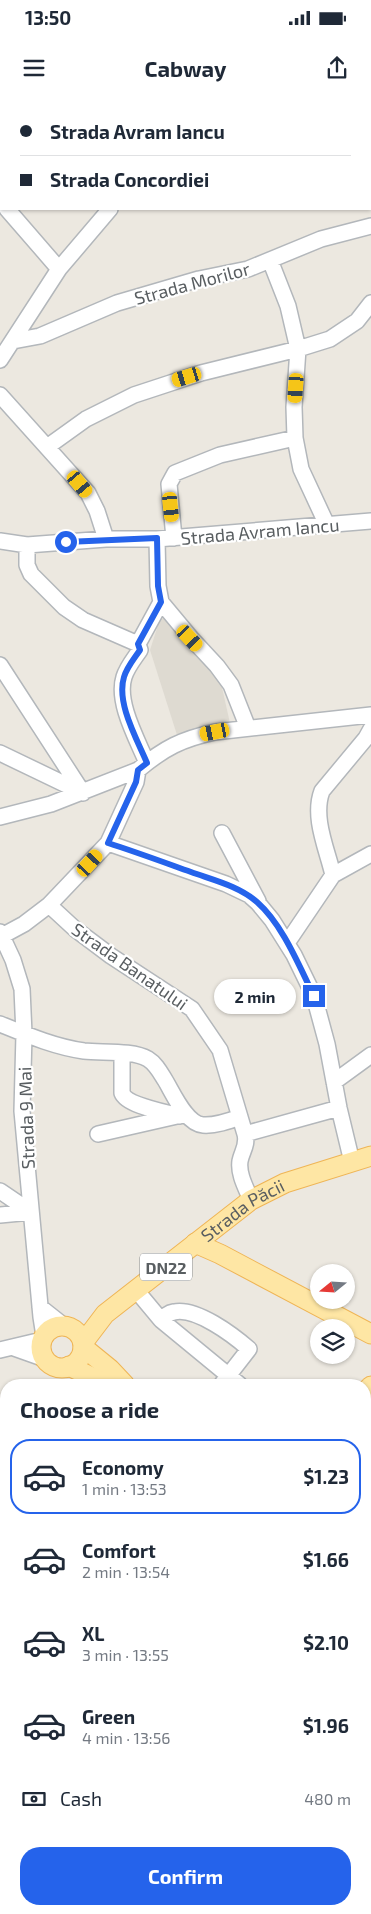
<!DOCTYPE html>
<html lang="en">
<head>
<meta charset="utf-8">
<style>
  body { margin:0; font-family:"Exo 2",sans-serif; background:#f2f2f3; color:#1f2937; height:100vh; display:flex; flex-direction:column; font-size:19px; white-space:nowrap }
  * { box-sizing:border-box; margin:0 }
  p { font-size:16px; color:#747a83 }
  .icon { flex:none; width:28px; height:28px; fill:none; stroke:currentColor; stroke-width:2; stroke-linecap:round; stroke-linejoin:round }
  .map { position:relative; flex:1; overflow:hidden }
  .details { position:absolute; left:0px; top:1279px; width:371px; height:536px; display:flex; flex-direction:column; background:#fff; border-radius:20px 20px 0 0; box-shadow:0 1px 4px #0004 }
  .details>* { flex:none }
  .top-card { position:absolute; left:0px; top:0px; width:371px; height:110px; box-shadow:0 1px 4px #0004; display:grid; align-content:center; height:110px; padding:0 20px; background:#fff }
  .needle { width:32px; rotate:252deg }
  .controls { position:absolute; left:310px; top:1164px; display:grid; gap:10px }
  .controls a { display:grid; place-items:center; width:45px; height:45px; border-radius:50%; background:#fff; box-shadow:0 1px 4px #0004; font-size:25px }
  .end { position:absolute; width:22px; height:22px; margin:-11px; border:6px solid #2563eb; background:#fff; box-shadow:0 0 0 2px #fff }
  .from { border-radius:50% }
  .bubble { position:absolute; height:35px; border-radius:18px; background:#fff; box-shadow:0 1px 4px #0004; font-size:16px; font-weight:700; line-height:35px; text-align:center }
  .car { position:absolute; width:15px; height:30px; margin:-15px -8px; border-radius:6px; box-shadow:0 0 4px 1px #0007; background:linear-gradient(#f5c518 24%,#345 0 40%,#f5c518 0 76%,#345 0 86%,#f5c518 0) }
  .top-card b { display:flex; align-items:center; gap:18px; height:48px; font-size:19px }
  .top-card b+b { border-top:1px solid #e0e1e3 }
  .top-card i { width:12px; height:12px; background:#1f2937 }
  ul { padding:0; list-style:none }
  li { display:flex; align-items:center; gap:15px; height:75px; margin:0 10px 8px; padding:0 10px; border:2px solid transparent; border-radius:20px }
  li div { flex:1 }
  li b { display:block; font-size:19px }
  li em { font-style:normal; font-weight:700 }
  li.selected { border-color:#2563eb }
  li>.icon { width:45px; height:45px; stroke-width:1.5 }
  h2 { padding:0 20px; font-size:22px; line-height:60px }
  .pay { display:flex; align-items:center; gap:12px; height:55px; padding:0 20px; font-size:19px }
  .pay p { margin-inline-start:auto }
  .button { display:flex; gap:10px; margin-top:auto; padding:10px 20px }
  .button a { flex:1; height:58px; border-radius:20px; background:#2563eb; color:#fff; font-size:20px; font-weight:700; line-height:58px; text-align:center }
  .status { display:flex; justify-content:space-between; align-items:center; height:35px; padding:0 25px; background:#fff; direction:ltr }
  .status svg { height:14px; fill:currentColor }
  header { display:flex; justify-content:space-between; align-items:center; height:65px; padding:0 20px; background:#fff; font-size:22px; font-weight:700 }
  .map>svg:first-child { display:block }
  .education { fill:#dedad1 }
  .water { fill:#9fdefe }
  .lines { fill:none; stroke-linecap:round; stroke-linejoin:round }
  .ferry { stroke:#3b7aa6; stroke-width:1; stroke-dasharray:6 5; stroke-linecap:butt }
  .minor-casing { stroke:#b3b7bb; stroke-width:18 }
  .major-casing { stroke:#efb556; stroke-width:21 }
  .minor { stroke:#fff; stroke-width:15 }
  .major { stroke:#fee6a4; stroke-width:19 }
  .route { stroke:#2563eb; stroke-width:6 }
  .labels { text-anchor:middle; dominant-baseline:central; stroke-width:4.5; stroke-linejoin:round; paint-order:stroke }
  .shield { fill:#fff; stroke:#8b8e90; stroke-width:1 }
  .shield-label { font-size:16px; font-weight:bold; fill:#595e61 }
  .street-label { font-size:18px; fill:#595e61; stroke:#fff }
</style>
</head>
<body>
<div class="status"><b>13:50</b><svg viewBox="0 0 49 12"><path d="M0 12V9h3v3zM5 12V6h3v6zM10 12V3h3v9zM15 12V0h3v12zM26 1h20v11H26zM47 4h2v5h-2z"/></svg></div>
<header><svg class="icon" aria-label="menu" viewBox="0 0 24 24"><path d="M4 6h16M4 12h16M4 18h16"/></svg>Cabway<svg class="icon" aria-label="share" viewBox="0 0 24 24"><path d="M12 15V3M7 8l5-5 5 5M5 13v7h14v-7"/></svg></header>
<div class="map">
<svg width="371" height="1814" viewBox="0 0 371 1814">
  <rect width="100%" height="100%" fill="#ece8e0"/>
  <path class="education" d="M166 518 221 583 230 623 177 635 150 550 160 519Z"/>
  <path class="water" d="M0 1349 6 1350V1809H152L153 1814H0Z"/>
  <g class="lines">
    <path class="ferry" d="M0 1697H6"/>
    <defs>
      <path id="minor" d="M18 1V0
        M203 1 205 0
        M7 109 59 169
        M270 160 288 206 298 249 294 307 295 338 301 369 327 425
        M13 241 40 236 117 203 199 179 248 169 321 139 371 126
        M0 260 59 169 110 109
        M0 295 88 393 97 411 106 439
        M47 347 86 319 134 295 201 273 298 249 330 239 357 221 371 203
        M174 438 169 384 175 373 220 355 295 338
        M0 441 27 445 106 439H157L371 421
        M27 445V465L31 474 64 507 83 520 138 544
        M161 502 191 538 217 566 231 585 248 628
        M0 565 83 693
        M0 653 81 692
        M147 663C137 639 116 602 124 577 127 567 134 559 140 550L138 544 161 502 158 486 157 439
        M0 717 51 704 138 670
        M222 733 258 801
        M108 743 226 784 249 795 258 803 272 820 294 855 314 896 327 944 339 1008 352 1062
        M333 775C327 749 312 717 322 691L366 638 371 629
        M49 805 75 829 111 856 192 909 220 950 245 1034C248 1045 242 1051 240 1061 238 1074 246 1088 251 1100
        M0 832 13 860 22 889 24 934 22 1011 41 1217 44 1236
        M0 837 24 824 49 805 108 743 136 682 138 670C164 648 182 639 215 632L371 615
        M287 843 333 775 371 754
        M0 924C27 935 55 947 84 951 102 953 133 950 148 959 156 964 160 972 165 980 173 993 186 1024 203 1025 215 1026 229 1021 240 1017
        M122 954V993C127 1006 166 1012 179 1016L186 1014
        M334 982 371 955
        M98 1034 177 1016
        M245 1034 339 1008
        M0 1091 31 1112
        M0 1115 31 1112
        M136 1190 161 1220 240 1285
        M40 1207 64 1226
        M161 1220C165 1216 168 1213 174 1212 196 1207 233 1235 249 1249L221 1285
        M14 1248 45 1259
        M0 1250 42 1240
        M0 1337 6 1339
        M365 1512 371 1510
        M173 1809 174 1814
        M289 1809 290 1814"/>
      <g id="major">
        <path d="M195 1143 220 1154 371 1234"/>
        <circle cx="62" cy="1247" r="21"/>
        <path id="s1" d="M83 1243 105 1214 251 1100 285 1083 371 1056"/>
        <path d="M83 1247 110 1269 125 1285"/>
        <path d="M69 1266 108 1285"/>
        <path d="M365 1292 371 1286"/>
        <path d="M365 1312 371 1306"/>
        <path d="M365 1720 371 1747"/>
        <path d="M365 1770 369 1814"/>
      </g>
    </defs>
    <use href="#minor" class="minor-casing"/>
    <use href="#major" class="major-casing"/>
    <use href="#minor" class="minor"/>
    <use href="#major" class="major"/>
  </g>
  <g class="lines">
    <path class="route" d="M66 442 157 438 158 486 161 502 138 544 140 550C134 559 127 567 124 577 116 603 137 639 147 663L138 670 136 682 108 743C136 752 163 762 191 772 213 780 239 786 257 802 283 825 299 866 314 896"/>
  </g>
  <g class="labels">
    <rect class="shield" x="140" y="1153.5" width="52" height="27" rx="4"/>
    <g class="shield-label">
      <text x="166" y="1167">DN22</text>
    </g>
    <g class="street-label">
      <text transform="translate(192 183) rotate(-15)">Strada Morilor</text>
      <text transform="translate(260 431) rotate(-5)">Strada Avram Iancu</text>
      <text transform="translate(130 866) rotate(35)">Strada Banatului</text>
      <text transform="translate(26 1018) rotate(-92)">Strada 9 Mai</text>
      <text stroke="none"><textPath href="#s1" startOffset="209">Strada Păcii</textPath></text>
    </g>
  </g>
</svg>
<div class="controls">
<a><svg class="needle" viewBox="-14 -14 28 28"><path d="M0-13l5 13h-10z" fill="#e53935"/><path d="M0 13l5-13h-10z" fill="#747a83"/></svg></a>
<a><svg class="icon" aria-label="layers" viewBox="0 0 24 24"><path d="M12 4l9 5-9 5-9-5zM3 14l9 5 9-5"/></svg></a>
</div>
<i class="end from" style="left:66px;top:442px"></i>
<i class="end" style="left:314px;top:896px"></i>
<div class="bubble" style="left:214px;top:879px;width:82px">2 min</div>
<i class="car" style="left:187px;top:277px;rotate:253deg"></i>
<i class="car" style="left:296px;top:288px;rotate:184deg"></i>
<i class="car" style="left:80px;top:384px;rotate:140deg"></i>
<i class="car" style="left:171px;top:407px;rotate:174deg"></i>
<i class="car" style="left:190px;top:538px;rotate:137deg"></i>
<i class="car" style="left:215px;top:632px;rotate:259deg"></i>
<i class="car" style="left:90px;top:763px;rotate:42deg"></i>
<div class="top-card">
<b><i class="from"></i>Strada Avram Iancu</b>
<b><i></i>Strada Concordiei</b>
</div>
<section class="details">
<h2>Choose a ride</h2>
<ul>
<li class="selected"><svg class="icon" aria-label="car" viewBox="0 0 24 24"><path d="M5 17H2v-5l4-1 3-4h7l3 4 3 1v5h-3M9 17h6M6 11h13"/><circle cx="7" cy="17" r="2"/><circle cx="17" cy="17" r="2"/></svg><div><b>Economy</b><p>1 min · 13:53</p></div><em>$1.23</em></li>
<li><svg class="icon" aria-label="car" viewBox="0 0 24 24"><path d="M5 17H2v-5l4-1 3-4h7l3 4 3 1v5h-3M9 17h6M6 11h13"/><circle cx="7" cy="17" r="2"/><circle cx="17" cy="17" r="2"/></svg><div><b>Comfort</b><p>2 min · 13:54</p></div><em>$1.66</em></li>
<li><svg class="icon" aria-label="car" viewBox="0 0 24 24"><path d="M5 17H2v-5l4-1 3-4h7l3 4 3 1v5h-3M9 17h6M6 11h13"/><circle cx="7" cy="17" r="2"/><circle cx="17" cy="17" r="2"/></svg><div><b>XL</b><p>3 min · 13:55</p></div><em>$2.10</em></li>
<li><svg class="icon" aria-label="car" viewBox="0 0 24 24"><path d="M5 17H2v-5l4-1 3-4h7l3 4 3 1v5h-3M9 17h6M6 11h13"/><circle cx="7" cy="17" r="2"/><circle cx="17" cy="17" r="2"/></svg><div><b>Green</b><p>4 min · 13:56</p></div><em>$1.96</em></li>
</ul>
<div class="pay"><svg class="icon" aria-label="cash" viewBox="0 0 24 24"><path d="M3 7h18v10H3z"/><circle cx="12" cy="12" r="2"/></svg>Cash<p>480 m</p></div>
<div class="button"><a>Confirm</a></div>
</section>
</div>
</body>
</html>
